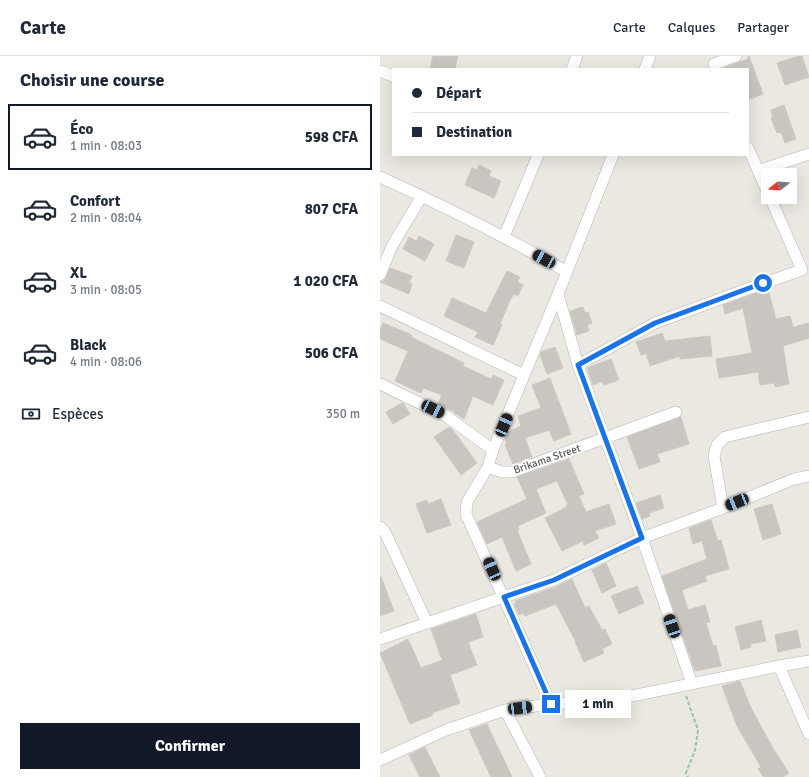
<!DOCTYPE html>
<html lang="fr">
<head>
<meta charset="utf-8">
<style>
  body { margin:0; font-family:Signika,sans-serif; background:#f2f2f3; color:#1f2937; height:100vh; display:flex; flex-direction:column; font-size:15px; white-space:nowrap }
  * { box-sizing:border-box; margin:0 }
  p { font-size:13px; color:#747a83 }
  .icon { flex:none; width:22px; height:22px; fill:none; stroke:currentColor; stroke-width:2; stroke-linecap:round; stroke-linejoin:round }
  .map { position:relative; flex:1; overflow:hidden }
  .drawer { display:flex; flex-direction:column; background:#fff; width:380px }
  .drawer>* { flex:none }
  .guide { position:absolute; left:12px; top:12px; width:357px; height:88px; border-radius:0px; box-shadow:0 4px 16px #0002; display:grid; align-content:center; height:88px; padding:0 20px; background:#fff }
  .needle { width:26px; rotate:253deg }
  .fabs { position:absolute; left:381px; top:112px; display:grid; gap:8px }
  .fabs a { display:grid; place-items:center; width:36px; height:36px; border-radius:0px; background:#fff; box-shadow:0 4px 16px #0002; font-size:20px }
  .end { position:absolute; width:18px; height:18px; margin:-9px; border:5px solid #1a73e8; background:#fff; box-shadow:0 0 0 2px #fff }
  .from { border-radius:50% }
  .bubble { position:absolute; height:28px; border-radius:0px; background:#fff; box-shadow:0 4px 16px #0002; font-size:13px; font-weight:800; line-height:28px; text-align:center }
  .car { position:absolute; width:12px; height:24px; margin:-12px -6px; border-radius:5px; box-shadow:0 0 3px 1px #0007; background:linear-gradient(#222 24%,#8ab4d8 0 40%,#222 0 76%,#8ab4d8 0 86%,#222 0) }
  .guide b { display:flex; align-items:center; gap:14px; height:38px; font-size:15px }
  .guide b+b { border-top:1px solid #e0e1e3 }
  .guide i { width:10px; height:10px; background:#1f2937 }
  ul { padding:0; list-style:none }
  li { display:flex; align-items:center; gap:12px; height:66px; margin:0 8px 6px; padding:0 12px; border:2px solid transparent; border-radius:0px }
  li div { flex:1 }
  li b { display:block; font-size:15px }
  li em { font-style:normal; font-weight:800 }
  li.on { border-color:#111827 }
  li>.icon { width:36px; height:36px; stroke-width:1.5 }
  h2 { padding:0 20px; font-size:18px; line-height:48px }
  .pay { display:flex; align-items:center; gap:10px; height:44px; padding:0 20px; font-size:15px }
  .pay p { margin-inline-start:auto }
  .button { display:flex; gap:8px; margin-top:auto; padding:8px 20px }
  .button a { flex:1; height:46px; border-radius:0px; background:#111827; color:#fff; font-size:16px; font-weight:800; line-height:46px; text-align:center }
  header { display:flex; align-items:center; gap:24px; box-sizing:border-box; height:56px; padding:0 20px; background:#fff; border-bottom:1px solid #e0e1e3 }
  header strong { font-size:19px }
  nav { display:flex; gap:22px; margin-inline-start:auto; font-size:14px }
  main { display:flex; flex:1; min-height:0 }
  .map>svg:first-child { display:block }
  .building { fill:#c9c5c0; stroke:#cfc9c0 }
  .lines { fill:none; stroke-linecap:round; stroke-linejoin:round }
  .minor-casing { stroke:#b2b5b8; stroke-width:12 }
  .path { stroke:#9bc4a1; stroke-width:2; stroke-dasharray:4 2; stroke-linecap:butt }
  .minor { stroke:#fff; stroke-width:11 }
  .route { stroke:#1a73e8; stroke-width:5 }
  .labels { text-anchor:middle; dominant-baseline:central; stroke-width:4; stroke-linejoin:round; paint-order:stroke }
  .street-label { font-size:11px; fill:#5a5e61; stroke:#fff }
</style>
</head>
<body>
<header>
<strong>Carte</strong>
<nav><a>Carte</a><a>Calques</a><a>Partager</a></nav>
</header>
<main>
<section class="drawer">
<h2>Choisir une course</h2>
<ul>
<li class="on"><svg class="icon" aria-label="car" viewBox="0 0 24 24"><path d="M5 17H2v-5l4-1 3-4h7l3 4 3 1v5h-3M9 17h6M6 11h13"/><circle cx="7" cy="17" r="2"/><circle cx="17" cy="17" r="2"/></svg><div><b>Éco</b><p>1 min · 08:03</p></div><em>598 CFA</em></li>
<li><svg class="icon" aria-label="car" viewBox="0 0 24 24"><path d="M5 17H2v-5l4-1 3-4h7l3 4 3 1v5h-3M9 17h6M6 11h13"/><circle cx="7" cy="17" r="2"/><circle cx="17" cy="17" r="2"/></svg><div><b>Confort</b><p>2 min · 08:04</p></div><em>807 CFA</em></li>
<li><svg class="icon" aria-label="car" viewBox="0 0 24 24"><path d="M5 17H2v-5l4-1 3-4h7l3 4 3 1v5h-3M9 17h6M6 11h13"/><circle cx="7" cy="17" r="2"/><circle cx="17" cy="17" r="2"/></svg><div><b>XL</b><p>3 min · 08:05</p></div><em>1 020 CFA</em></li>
<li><svg class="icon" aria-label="car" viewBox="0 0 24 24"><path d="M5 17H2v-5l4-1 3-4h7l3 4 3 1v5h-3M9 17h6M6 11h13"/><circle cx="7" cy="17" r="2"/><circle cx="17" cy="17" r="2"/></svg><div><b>Black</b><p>4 min · 08:06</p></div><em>506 CFA</em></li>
</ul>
<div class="pay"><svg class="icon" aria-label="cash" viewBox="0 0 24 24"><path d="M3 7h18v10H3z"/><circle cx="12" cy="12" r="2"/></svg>Espèces<p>350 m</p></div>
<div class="button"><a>Confirmer</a></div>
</section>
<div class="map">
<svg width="429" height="721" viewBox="0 0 429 721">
  <rect width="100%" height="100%" fill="#ebe8e1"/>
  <path class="building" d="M53 0H78L75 13H50Z
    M368 0H369L383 38 368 44V13H344V12L368 3Z
    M419 0H422L429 21 405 29 397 7Z
    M404 49 416 83 405 87 401 76 397 77 391 62 393 61 391 54Z
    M99 109 111 115 109 120 121 125 114 142 85 129 92 112 97 114Z
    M76 179 94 186 84 212 66 205Z
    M39 180 54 188 45 205 23 193 29 181 36 185Z
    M10 212 32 220 29 227 32 228 29 238 0 226 4 225 6 222Z
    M127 215 140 221 137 226 143 229 138 240 134 238 130 244 120 268 122 269 113 289 95 281 98 276 64 260 72 242 106 257Z
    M388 233 396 263 410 260 413 271 429 267V282L403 290 409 328 395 331 394 327 380 329 378 316 339 322 336 303 372 297 363 252 345 258 343 249Z
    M203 251 205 257 208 256 212 267 207 269 209 275 197 279 190 255Z
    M3 267 32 279 31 281 84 307 83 310 111 323 113 319 124 324 113 349 93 340 84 363 74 357 75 356 58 348 62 339 43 332 41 337 15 325 28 295 0 283V274Z
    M282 277 285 285 330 280 332 300 300 303V300L270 310 266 297 261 299 256 286Z
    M175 291 183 312 167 318 160 299 161 296Z
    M231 303 239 324 224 329 222 325 213 329 207 312Z
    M170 322 191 378 174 385 169 374 145 382 152 401 133 408 125 389 127 388 125 383 128 376 141 370 138 360 161 352 152 329Z
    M22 347 24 348 30 358 13 368 6 356Z
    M301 361 309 388 277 398 280 406 259 413 247 381Z
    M69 371 72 373 97 407 81 419 54 381Z
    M189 403 204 438 199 440 206 456 229 448 236 468 215 475 219 482 204 489 203 485 182 495 165 462 187 451 186 449H188L177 425 156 433 166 457 138 470 139 474H137L151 508 136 515 122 481 107 488 97 466 147 443 137 421Z
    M280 439 284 452 269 457 270 460 262 463 256 447Z
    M61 443 71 469 47 477 36 448 47 444 48 448Z
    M392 448 401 478 383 484 374 453Z
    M331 464 338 485 341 484 349 513 325 520 327 525 302 534 308 554 325 549 330 566 326 567 333 590 336 589 341 610 315 615 282 520 327 503 322 485 313 488 309 472Z
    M226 507 236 530 222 537 212 514Z
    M0 521H1L14 555 0 560Z
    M192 523 205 552 209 550 222 574 225 573 232 588 222 593 224 597 204 606 195 586H196L176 548 145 560 143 557 139 559 134 548 136 547 135 545 176 531Z
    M257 530 264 547 239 558 231 540Z
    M96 558 103 581 88 586 97 609 70 619 80 647 52 657 53 659 30 668 0 597 28 583 41 612 62 604 51 573Z
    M381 564 386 585 370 588 371 591 361 594 355 571Z
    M417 574 421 591 398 596 395 579Z
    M360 625 371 652 394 694 409 717 403 721H384L378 713 381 711 357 670 342 630Z
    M107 668 113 681 132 721H111L89 674Z
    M45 691 60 721H40L29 699Z"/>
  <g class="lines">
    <defs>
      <path id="minor" d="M334 8 356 0
        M192 13 197 0
        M265 13 270 0
        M0 15 13 20
        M368 92 388 137
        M378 115 429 98
        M0 121C64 150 126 181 187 216
        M124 181 158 99
        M0 219 12 190 42 140
        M178 238 198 309 262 482 312 628
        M0 250 144 319
        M198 309 275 267 370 232 422 214 390 141
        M0 328 66 360 113 394 178 238 233 99
        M113 394 108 411 87 446 86 458 171 648
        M108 411 122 416H132L296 356
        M343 452 334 400 337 389 345 381 429 361
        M0 471 5 476 47 567
        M0 583 174 524 262 482 343 452 414 423 429 420
        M399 610 429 678
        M125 654 160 721
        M0 704 66 674 125 654 171 648 232 644 399 610 429 605"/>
    </defs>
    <use href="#minor" class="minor-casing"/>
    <path class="path" d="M306 640 318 674 315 694 306 717 308 721"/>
    <use href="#minor" class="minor"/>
  </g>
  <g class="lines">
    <path class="route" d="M171 648 124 541 174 524 262 482 198 309 275 267 383 227"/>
  </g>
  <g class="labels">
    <g class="street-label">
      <text transform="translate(167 403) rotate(-19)">Brikama Street</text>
    </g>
  </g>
</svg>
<div class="fabs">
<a><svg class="needle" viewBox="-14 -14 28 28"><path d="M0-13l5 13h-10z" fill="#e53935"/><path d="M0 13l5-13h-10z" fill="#747a83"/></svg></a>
</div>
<i class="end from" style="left:383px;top:227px"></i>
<i class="end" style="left:171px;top:648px"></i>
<div class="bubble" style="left:185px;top:634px;width:66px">1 min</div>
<i class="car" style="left:164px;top:203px;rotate:299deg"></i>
<i class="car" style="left:53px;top:353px;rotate:116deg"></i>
<i class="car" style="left:124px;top:369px;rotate:23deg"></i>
<i class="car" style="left:357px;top:446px;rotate:248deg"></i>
<i class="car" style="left:112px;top:513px;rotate:336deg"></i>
<i class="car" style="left:292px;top:570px;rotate:341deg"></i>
<i class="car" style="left:140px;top:652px;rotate:83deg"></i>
<div class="guide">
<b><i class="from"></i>Départ</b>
<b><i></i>Destination</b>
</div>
</div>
</main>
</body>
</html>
